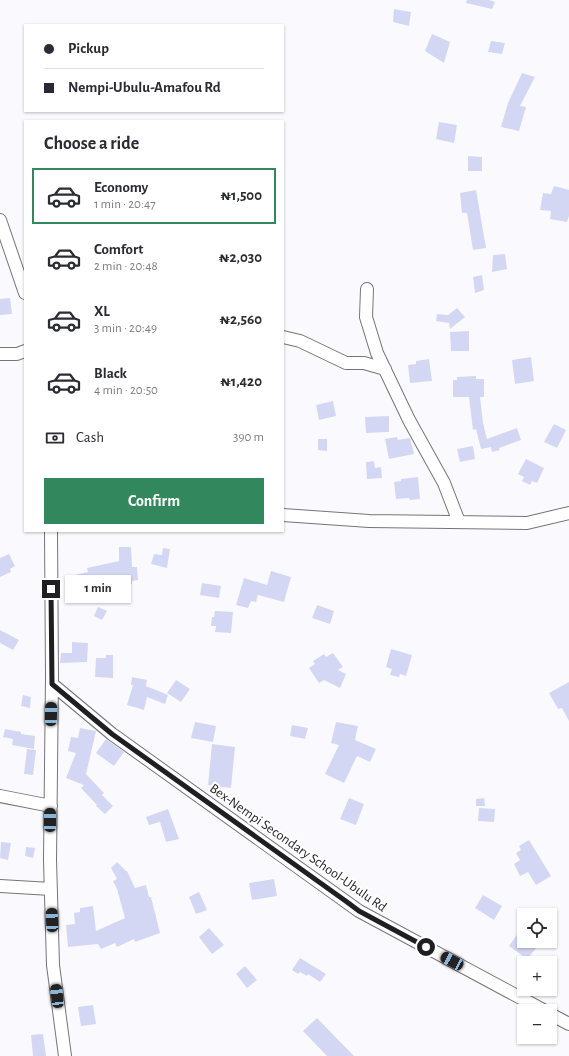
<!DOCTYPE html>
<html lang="en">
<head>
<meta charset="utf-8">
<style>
  body { margin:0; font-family:"Alegreya Sans",sans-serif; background:#f7f7f7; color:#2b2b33; height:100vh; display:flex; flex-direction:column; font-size:15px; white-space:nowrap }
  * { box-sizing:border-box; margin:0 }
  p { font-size:13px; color:#7c7c81 }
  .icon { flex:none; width:22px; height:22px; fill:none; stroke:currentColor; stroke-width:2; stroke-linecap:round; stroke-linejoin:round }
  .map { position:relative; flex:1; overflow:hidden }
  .drawer { position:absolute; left:24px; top:120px; width:260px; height:412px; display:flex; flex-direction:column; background:#fff; border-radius:0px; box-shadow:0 1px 3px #0004 }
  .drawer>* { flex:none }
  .hud { position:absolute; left:24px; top:24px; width:260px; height:88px; border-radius:0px; box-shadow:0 1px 3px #0004; display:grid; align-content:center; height:88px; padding:0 20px; background:#fff }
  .buttons { position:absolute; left:517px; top:908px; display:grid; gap:8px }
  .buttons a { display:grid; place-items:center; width:40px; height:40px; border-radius:0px; background:#fff; box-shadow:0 1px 3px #0004; font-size:20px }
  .end { position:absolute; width:18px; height:18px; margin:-9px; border:5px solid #1f1f21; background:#fff; box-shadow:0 0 0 2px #fff }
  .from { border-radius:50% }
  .bubble { position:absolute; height:28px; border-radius:0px; background:#fff; box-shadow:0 1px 3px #0004; font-size:13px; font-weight:700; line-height:28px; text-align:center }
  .car { position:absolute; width:12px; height:24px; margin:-12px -6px; border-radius:5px; box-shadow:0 0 3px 1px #0007; background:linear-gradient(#222 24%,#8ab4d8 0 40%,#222 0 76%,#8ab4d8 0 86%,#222 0) }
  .hud b { display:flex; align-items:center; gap:14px; height:38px; font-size:15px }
  .hud b+b { border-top:1px solid #e1e1e2 }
  .hud i { width:10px; height:10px; background:#2b2b33 }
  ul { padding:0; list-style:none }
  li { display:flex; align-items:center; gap:12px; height:56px; margin:0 8px 6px; padding:0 12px; border:2px solid transparent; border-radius:0px }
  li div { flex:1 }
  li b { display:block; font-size:15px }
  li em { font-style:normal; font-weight:700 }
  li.active { border-color:#32885c }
  li>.icon { width:36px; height:36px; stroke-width:1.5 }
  h2 { padding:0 20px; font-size:18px; line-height:48px }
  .pay { display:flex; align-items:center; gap:10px; height:44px; padding:0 20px; font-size:15px }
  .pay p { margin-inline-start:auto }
  .cta { display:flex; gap:8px; margin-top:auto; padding:8px 20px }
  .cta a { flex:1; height:46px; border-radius:0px; background:#32885c; color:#fff; font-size:16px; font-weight:700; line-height:46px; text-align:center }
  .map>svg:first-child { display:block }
  .building { fill:#d3d7f4 }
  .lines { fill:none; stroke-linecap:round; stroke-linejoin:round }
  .minor-casing { stroke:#757578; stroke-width:14 }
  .minor { stroke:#fff; stroke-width:12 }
  .route { stroke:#1f1f21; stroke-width:5 }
  .labels { text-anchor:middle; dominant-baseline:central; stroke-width:4; stroke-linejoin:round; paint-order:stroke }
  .street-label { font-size:14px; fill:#1f1f21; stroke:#fff }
</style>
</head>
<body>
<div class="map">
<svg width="569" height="1056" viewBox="0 0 569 1056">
  <rect width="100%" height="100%" fill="#fafafe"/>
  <path class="building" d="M467 0H489L495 2 492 9 466 3Z
    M394 9 411 12 409 26 393 22Z
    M432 34 450 42 444 63 425 51Z
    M491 41 505 43 502 54 488 52Z
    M522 73 535 77 520 106 526 107 519 131 501 127 508 103Z
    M439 122 457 125 454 143 436 139Z
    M468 156 482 157V171H468Z
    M554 186 569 190V216L567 222 550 219 551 211 540 210 543 193 551 194Z
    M476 190 486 248 473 250 467 213H462L460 193Z
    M505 254 507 269 492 272 493 255Z
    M482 275 484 290 475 293 473 277Z
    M10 298 12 314 0 315V299Z
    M457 308 465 317 450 329 449 323 436 321 437 314 448 315Z
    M469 331V351H451L450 332Z
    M531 357 534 381 515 384 512 360Z
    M429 359 432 381 410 383 408 365 416 364V361Z
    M476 376V379H484V397H480L483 423 487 439 517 428 521 440 499 448 500 450 492 452 491 447 481 449 476 429 473 430 469 397H453V380H457V377Z
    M333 401 336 416 319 420 316 405Z
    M389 416V432L366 433 365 417Z
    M554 424 566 430 557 448 544 442Z
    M397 437 398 440 410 438 414 454 389 459 385 439Z
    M318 439H327V451L318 450Z
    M473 446 475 459 460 462 457 449Z
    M526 459 544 468 537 483 532 481 530 485 522 481 524 477 518 474Z
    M374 461 375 468 381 467 382 478 367 479 366 462Z
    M418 477 420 499 410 500 409 498 396 499 394 482 401 481V479Z
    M119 547H131L132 567H137L138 580 132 581V584L123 585V579L91 586V582L71 586 70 576 88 572 87 568 119 561Z
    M163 548 170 549 167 568 151 564 154 554 162 555Z
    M9 554 15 566 10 569 11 572 0 577V558Z
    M271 571 291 577 284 602 258 595 256 602 251 601 248 608 236 605 244 578 267 585Z
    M202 583 221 586 219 598 200 595Z
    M317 605 334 611 330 624 312 618Z
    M98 607 107 611 102 620 94 616Z
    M215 611 233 612 231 633 215 632 216 626H211L212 617H214Z
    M0 630 19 640 13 650 0 643Z
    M72 642 88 643 87 662 60 663 61 653H72Z
    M391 649 412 655 406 676 400 674 399 677 390 675 392 669 386 667Z
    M333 653 343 667 338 670 346 674 340 688 324 680 319 683 309 668 315 664 313 661 324 654 326 657Z
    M106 655H113V678L95 677 96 658H106Z
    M132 677 147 680 146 686 168 695 165 704 147 697 144 710 127 705 133 685H131Z
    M176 680 190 689 181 702 167 693Z
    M569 682V721L562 708 558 709 549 693Z
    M23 695 31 697 30 708 21 706Z
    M195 722 216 726 213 742 191 738Z
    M336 722 358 726 355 740 376 749 370 762 357 756 344 783 325 774 339 745 331 743Z
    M292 725 308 728 305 739 290 736Z
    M80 728 96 731 86 774 104 793 102 795 113 806 105 814 96 806 97 805 81 788 84 785 66 778 76 753 68 751 71 737 78 738Z
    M5 729 21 732V734L35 736 34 749 12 745 13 739 3 737Z
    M106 739 124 752 114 766 96 753Z
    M212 744 235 747 231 788 208 785Z
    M27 749 36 750 33 775 24 774Z
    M349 798 364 804 356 825 340 819Z
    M484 798 485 806H476V799Z
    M479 808 495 809 494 822 478 821Z
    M168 809 179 839 166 842 160 822 149 825 146 817Z
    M529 840 551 876 536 885 528 872 520 876 514 864 520 860 516 853 521 850 519 846Z
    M1 842 11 843 8 860 0 858Z
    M26 847 35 848 33 858 25 856Z
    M117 862 126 871H127L135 888 146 885 149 897H151L160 933 135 942 134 939 117 947 115 943 101 949 98 944 68 947 66 925 75 924 74 913 80 912V908L93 906 96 931 125 918 117 889 113 881 117 879 111 868Z
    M274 879 277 896 252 900 249 883Z
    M199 892 207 910 196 914 189 897Z
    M483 895 502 906 494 920 475 908Z
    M209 928 224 945 212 954 199 937Z
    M519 932 524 935V941H532L538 946 527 959 509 946Z
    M300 958 326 974 320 982 308 974 307 976 300 972 298 974 292 970Z
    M245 966 257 980 247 988 236 974Z
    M93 1005 96 1024 81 1026 78 1007Z
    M317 1018 354 1056H327L303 1031Z
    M43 1034 46 1056H33L31 1035Z"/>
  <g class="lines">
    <defs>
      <path id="minor" d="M0 220 25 293
        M367 289 366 317 377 353 409 420 444 483 459 522
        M283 337 300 341 346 363H364L385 369
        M0 354H17L25 351
        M283 515 369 521 527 523 569 513
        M51 531 52 677 50 860 53 965 65 1056
        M52 684 112 734 359 911 545 1011
        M0 796 51 806
        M0 886 51 889
        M550 1014 569 1024"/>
    </defs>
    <use href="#minor" class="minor-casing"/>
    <use href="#minor" class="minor"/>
  </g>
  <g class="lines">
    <path class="route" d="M51 589 52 684 112 734 347 902 359 911 426 947"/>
  </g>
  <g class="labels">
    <g class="street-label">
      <text transform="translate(298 848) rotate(35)">Bex-Nempi Secondary School-Ubulu Rd</text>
    </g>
  </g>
</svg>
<div class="buttons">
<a><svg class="icon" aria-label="locate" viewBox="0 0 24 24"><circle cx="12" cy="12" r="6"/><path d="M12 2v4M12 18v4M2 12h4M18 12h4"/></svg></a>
<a>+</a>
<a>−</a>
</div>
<i class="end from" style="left:426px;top:947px"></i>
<i class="end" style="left:51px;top:589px"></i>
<div class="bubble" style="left:65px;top:575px;width:66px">1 min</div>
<i class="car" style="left:51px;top:714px;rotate:1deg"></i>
<i class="car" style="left:50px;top:820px;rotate:0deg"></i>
<i class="car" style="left:52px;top:920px;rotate:358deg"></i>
<i class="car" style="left:452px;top:961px;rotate:298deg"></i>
<i class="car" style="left:57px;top:996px;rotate:353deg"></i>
<div class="hud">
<b><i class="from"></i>Pickup</b>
<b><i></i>Nempi-Ubulu-Amafou Rd</b>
</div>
<section class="drawer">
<h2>Choose a ride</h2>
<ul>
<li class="active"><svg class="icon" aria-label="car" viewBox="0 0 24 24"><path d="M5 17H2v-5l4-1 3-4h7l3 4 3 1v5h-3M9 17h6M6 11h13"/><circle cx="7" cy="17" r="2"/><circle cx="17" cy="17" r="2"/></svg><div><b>Economy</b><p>1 min · 20:47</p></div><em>₦1,500</em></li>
<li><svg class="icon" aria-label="car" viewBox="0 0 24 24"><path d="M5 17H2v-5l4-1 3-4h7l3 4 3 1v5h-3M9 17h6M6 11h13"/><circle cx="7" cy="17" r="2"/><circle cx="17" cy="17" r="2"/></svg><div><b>Comfort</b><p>2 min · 20:48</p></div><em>₦2,030</em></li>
<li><svg class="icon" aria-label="car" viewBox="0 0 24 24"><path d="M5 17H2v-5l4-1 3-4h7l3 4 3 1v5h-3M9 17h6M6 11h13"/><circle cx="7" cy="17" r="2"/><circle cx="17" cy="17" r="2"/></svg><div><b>XL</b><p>3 min · 20:49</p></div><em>₦2,560</em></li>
<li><svg class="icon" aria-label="car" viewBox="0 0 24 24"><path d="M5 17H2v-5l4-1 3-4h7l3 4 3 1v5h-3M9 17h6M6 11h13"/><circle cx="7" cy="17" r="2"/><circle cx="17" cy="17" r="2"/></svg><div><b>Black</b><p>4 min · 20:50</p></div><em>₦1,420</em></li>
</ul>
<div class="pay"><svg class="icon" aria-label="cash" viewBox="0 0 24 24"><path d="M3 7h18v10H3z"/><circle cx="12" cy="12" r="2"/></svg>Cash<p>390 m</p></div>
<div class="cta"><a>Confirm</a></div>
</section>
</div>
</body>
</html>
